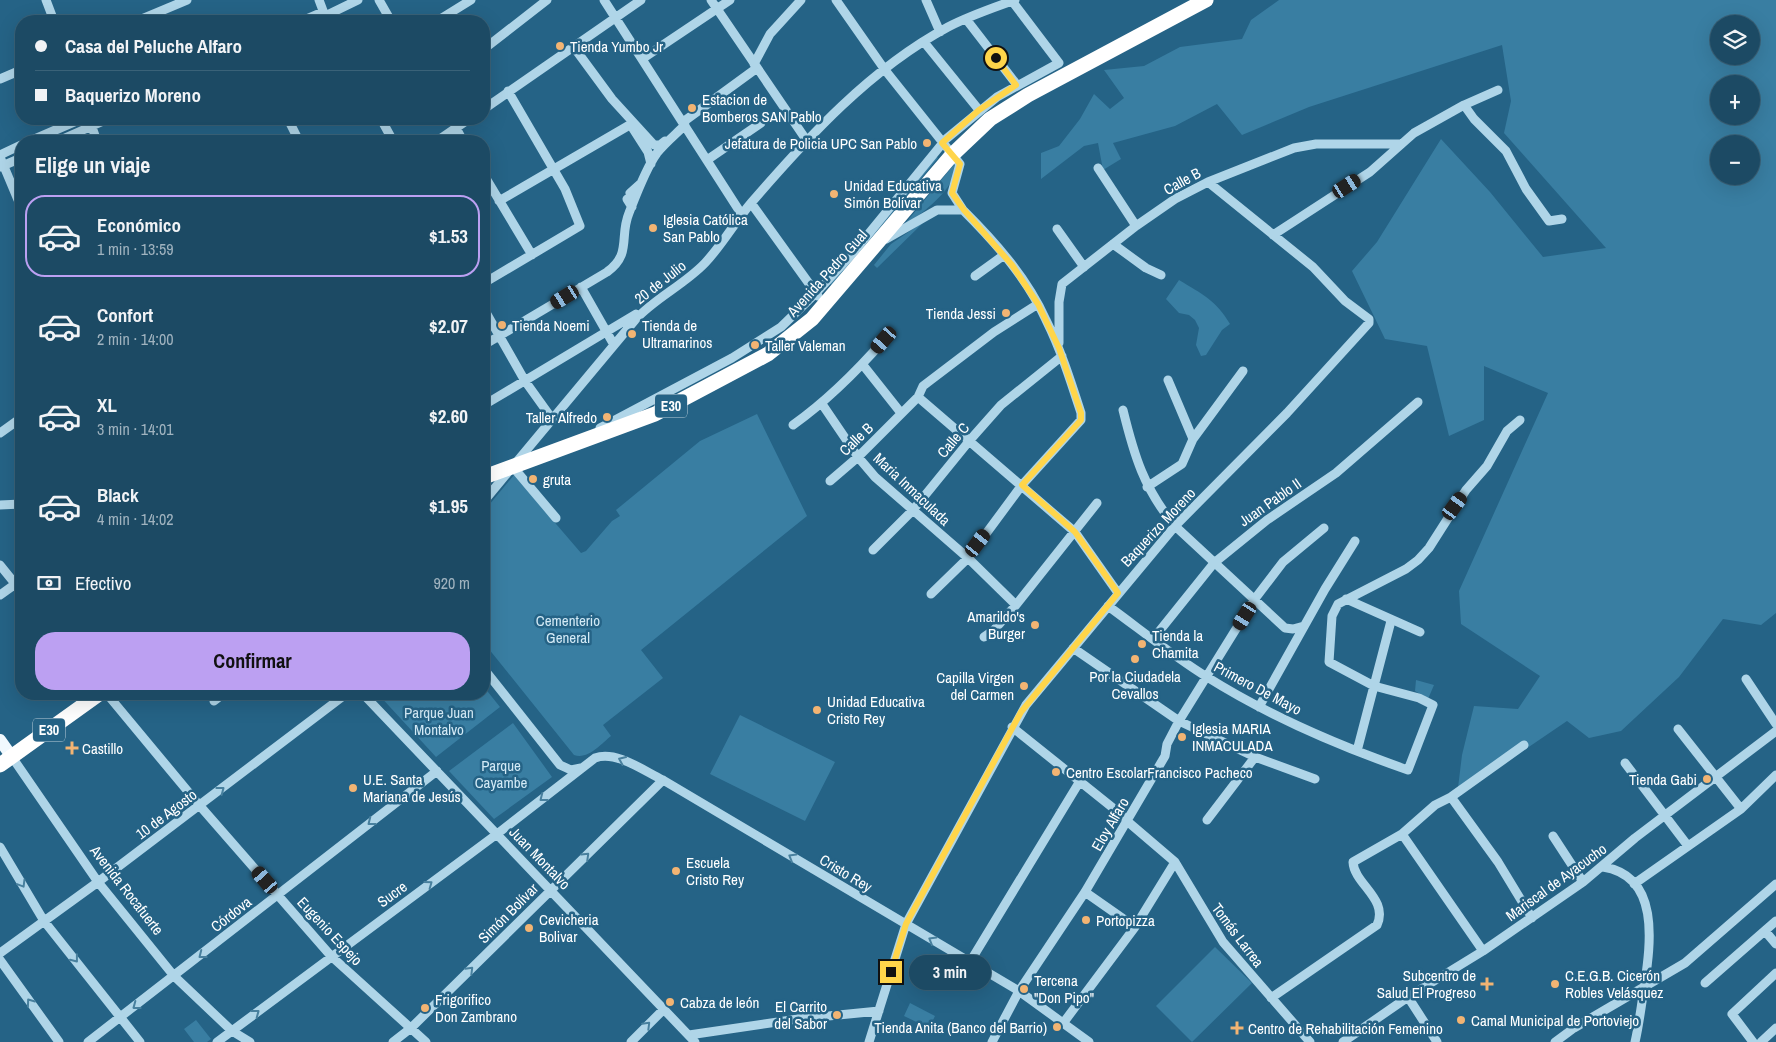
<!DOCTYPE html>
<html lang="es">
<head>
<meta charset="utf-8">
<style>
  body { margin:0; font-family:"Archivo Narrow",sans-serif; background:#29546d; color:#f1f3f6; height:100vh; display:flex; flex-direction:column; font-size:19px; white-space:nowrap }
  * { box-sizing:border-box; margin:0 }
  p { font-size:16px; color:#a0b3bf }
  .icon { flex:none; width:28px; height:28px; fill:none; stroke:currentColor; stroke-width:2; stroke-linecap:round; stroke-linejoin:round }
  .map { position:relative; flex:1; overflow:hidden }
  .details { position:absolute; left:15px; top:135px; width:475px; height:565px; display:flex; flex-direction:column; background:#1c4a64; border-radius:20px; box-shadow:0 5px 20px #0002,0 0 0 1px #3a6278 }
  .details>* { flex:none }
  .banner { position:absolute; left:15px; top:15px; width:475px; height:110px; border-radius:20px; box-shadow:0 5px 20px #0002,0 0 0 1px #3a6278; display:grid; align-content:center; height:110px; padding:0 20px; background:#1c4a64 }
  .fabs { position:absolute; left:1710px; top:15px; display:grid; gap:10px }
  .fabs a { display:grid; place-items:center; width:50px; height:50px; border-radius:50%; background:#1c4a64; box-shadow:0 5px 20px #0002,0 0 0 1px #3a6278; font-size:25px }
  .end { position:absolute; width:22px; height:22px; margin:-11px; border:6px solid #ffd54a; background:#111; box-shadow:0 0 0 2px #111 }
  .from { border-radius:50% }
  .bubble { position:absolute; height:35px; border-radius:18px; background:#1c4a64; box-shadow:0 5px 20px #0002,0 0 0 1px #3a6278; font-size:16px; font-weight:700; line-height:35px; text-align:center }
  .car { position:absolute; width:15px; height:30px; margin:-15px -8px; border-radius:6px; box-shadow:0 0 4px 1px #0007; background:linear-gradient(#222 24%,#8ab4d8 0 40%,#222 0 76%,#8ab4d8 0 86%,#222 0) }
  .banner b { display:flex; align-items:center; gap:18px; height:48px; font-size:19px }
  .banner b+b { border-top:1px solid #3a6278 }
  .banner i { width:12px; height:12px; background:#f1f3f6 }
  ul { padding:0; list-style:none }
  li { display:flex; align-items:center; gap:15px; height:82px; margin:0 10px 8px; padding:0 10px; border:2px solid transparent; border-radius:20px }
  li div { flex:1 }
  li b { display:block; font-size:19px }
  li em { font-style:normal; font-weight:700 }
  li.current { border-color:#bca0f2 }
  li>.icon { width:45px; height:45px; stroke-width:1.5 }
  h2 { padding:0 20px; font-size:22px; line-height:60px }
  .pay { display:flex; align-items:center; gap:12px; height:55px; padding:0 20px; font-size:19px }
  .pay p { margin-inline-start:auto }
  .primary-button { display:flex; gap:10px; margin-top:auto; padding:10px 20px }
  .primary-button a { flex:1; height:58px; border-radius:20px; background:#bca0f2; color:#111; font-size:20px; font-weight:700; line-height:58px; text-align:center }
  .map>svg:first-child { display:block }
  .green { fill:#397ea2; fill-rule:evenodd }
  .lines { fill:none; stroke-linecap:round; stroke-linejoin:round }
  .minor { stroke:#afd5e8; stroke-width:9 }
  .major { stroke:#f1f9fe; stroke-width:12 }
  .highway { stroke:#fff; stroke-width:15 }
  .oneway { stroke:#48809e }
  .route { stroke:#ffd54a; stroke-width:6 }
  .poi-dot { fill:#f2b473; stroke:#256386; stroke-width:2 }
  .labels { text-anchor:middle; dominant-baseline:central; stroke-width:5; stroke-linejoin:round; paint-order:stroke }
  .shield { fill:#256386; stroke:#bed0db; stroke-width:1 }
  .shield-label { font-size:14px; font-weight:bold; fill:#fff }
  .poi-label { font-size:15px; fill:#fff; stroke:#256386; text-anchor:start }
  .street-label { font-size:15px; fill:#fff; stroke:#256386 }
  .park-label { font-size:15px; fill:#d3eaf6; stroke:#256386 }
</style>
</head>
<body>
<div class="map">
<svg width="1776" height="1042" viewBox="0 0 1776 1042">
  <rect width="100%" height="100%" fill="#256386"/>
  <path class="green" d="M1279 0H1776V613L1761 625 1723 619 1679 677 1621 731 1589 738 1567 721 1457 796 1462 755 1474 706 1518 709 1540 676 1461 624 1459 591 1548 393 1484 366V420L1449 436 1427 346 1385 339 1352 271 1377 242 1441 139 1490 192 1543 257 1606 248 1504 133 1511 101 1502 45 1309 107 1242 135 1217 104 1175 126 1113 143 1121 159 1103 170 1098 143 1084 146 1041 179V153L1059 146 1080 119 1094 94 1110 109 1124 98 1104 70 1144 66 1180 47 1242 39 1251 20ZM1719 24H1751V56H1719ZM1719 84H1751V116H1719ZM1719 144H1751V176H1719Z
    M935 155 938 158 832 285 830 284Z
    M956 162C959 186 923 214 904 225Z
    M926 220 877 268 874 265 891 244Z
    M1179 280C1202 294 1216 300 1230 324L1222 330 1206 355 1201 356 1196 345 1199 328 1195 320 1189 315 1179 313 1166 299Z
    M757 414 807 516 641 650 663 678 603 725 611 736C601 744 588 760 574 755L484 643V511L514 475 581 553 586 551 612 521 620 516 616 510 700 441Z
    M1416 680 1434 685 1428 699 1415 691Z
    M484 687 500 707 436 757 378 694H484Z
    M740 715 835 762 805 821 710 774Z
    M513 723 552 777 494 819 449 771Z
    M1215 947 1252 983 1192 1042 1156 1006Z
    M910 1003 935 1016 929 1028 904 1016Z
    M196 1020 211 1039 207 1042H194L184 1029Z"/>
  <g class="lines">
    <path class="minor" d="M46 0 54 21
      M319 0 325 16 358 0
      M379 0 391 21
      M604 0 742 215
      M711 0 807 141
      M836 0 885 70 960 164 952 193 963 210
      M926 0 940 32
      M966 19 1017 85
      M137 21 187 0
      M302 21 323 12 325 16
      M437 21 471 0
      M924 42 979 110
      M573 46 612 99 654 145H660L665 141
      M484 49 547 0
      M642 59 730 0
      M754 64 770 34 801 0
      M0 79 21 70
      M1464 105 1474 119 1506 151 1526 189 1549 221 1562 219
      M484 109 641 0
      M89 119 97 141
      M288 119 299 141
      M381 119 393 141
      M683 122 757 68
      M632 127 648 152 651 164
      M456 128 463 141
      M30 141 81 119
      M58 141 108 119
      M437 141 469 119
      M0 155 21 145
      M0 157 21 207
      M707 160 761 123
      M0 167 21 158
      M1098 168 1136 226
      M484 175 532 255
      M499 201 633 123
      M751 203 818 296
      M632 207 627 199 632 196 630 193 640 184
      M1057 229 1084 267
      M1273 235 1370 172 1414 133 1464 105 1498 90
      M886 239 937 210H963C996 243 1027 278 1046 320 1061 350 1071 382 1081 413V420L1022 485 968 558 931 594
      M1113 244 1146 268 1161 275
      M975 276 1004 255
      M484 283 580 226 565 189 508 91
      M581 287 614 345
      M484 309 525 381 553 420
      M1059 343V302L1062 284 1136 226 1175 199 1208 182 1294 148 1316 144H1400
      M484 345 607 272C632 254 619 237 629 213 636 195 646 168 657 153 665 143 676 134 685 125
      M863 365 901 413
      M1168 380 1193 439
      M918 397 1075 532 1118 593
      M822 404 858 457 875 477 968 558 1016 605
      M484 405 636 314
      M1123 410C1134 455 1144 489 1175 526L1285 628 1293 629 1304 626
      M793 425C828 400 856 372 884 340
      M600 428 732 358 781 327 816 293 852 254 946 139 997 97 1059 63 1012 1
      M0 433 21 418
      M513 467 556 518
      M830 481 858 457 918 397 923 386 994 332 1038 304
      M1147 487 1182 464 1193 439 1243 371
      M484 501 635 320C655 298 684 285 705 263 722 245 735 222 751 203 808 137 870 69 948 27 969 16 992 8 1015 0
      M0 505 21 504
      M873 550 913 510 970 440 1001 405 1062 356
      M0 565 21 591
      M0 595 21 580
      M1346 599 1420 632
      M1108 606C1141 630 1173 656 1207 677 1269 716 1339 746 1408 770L1433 705 1419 698 1374 686 1329 662 1332 616 1338 604 1406 569 1418 560 1429 548 1466 490 1487 466 1507 431 1520 420
      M984 637 994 630 1016 605 1097 503
      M1153 639 1214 563 1267 520 1336 473 1418 402
      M1073 648 1179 721 1255 757 1315 779
      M484 669 560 765 571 770 581 768
      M1746 679 1776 724
      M107 694 200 806 331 956 426 1042
      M363 694 695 1042
      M214 701 223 694
      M1259 707 1325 589 1355 541
      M1012 727 1128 820
      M1678 729 1741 809
      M1357 751 1391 621
      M12 757 98 882 174 976 232 1031 250 1042
      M1625 763 1688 846
      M1451 797 1498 862 1532 918
      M1207 820 1255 757
      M1127 821 1175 862 1223 942 1310 1042
      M1402 834 1483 951
      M1553 836 1583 882
      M0 847 44 921 140 1042
      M1603 867C1662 876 1650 947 1644 989 1641 1007 1639 1025 1635 1042
      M1634 884 1741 809 1776 775
      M1085 892 1135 927
      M1765 931 1776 944
      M0 953 98 882 346 694
      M0 960 59 1042
      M970 962 1080 781
      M1705 983 1776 921
      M1408 997 1437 1042
      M1271 998 1377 925C1389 899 1354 884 1353 862L1402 834 1435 805 1451 797 1524 745
      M1064 1022 1135 927 1175 862
      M689 1035 798 1019 879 1011
      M88 1042 437 771
      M217 1042 497 834 595 758C616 750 644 771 663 780L1019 991 1089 1042
      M393 1042 411 1028 663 780
      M631 1042 664 1009
      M869 1042 906 924 1026 705 1175 526 1287 413 1369 323V319L1345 301 1313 267 1208 182
      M992 1042 1019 991 1085 892 1165 756 1167 744 1179 721 1254 600 1283 562 1324 528
      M1343 1042 1408 997 1483 951 1583 882 1635 838 1776 731
      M1555 1042 1574 1028 1685 963 1776 884
      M1753 1042 1732 1014 1776 973
      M1761 1042 1776 1028"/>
    <path class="major" d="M0 740 12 757"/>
    <path class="highway" d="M484 477 655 414 768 354 812 319 952 155 990 119 1028 95 1206 0
      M0 765 99 694"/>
  </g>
  <defs><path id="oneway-chevron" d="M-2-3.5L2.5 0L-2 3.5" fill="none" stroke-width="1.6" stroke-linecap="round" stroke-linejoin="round" transform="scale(1.25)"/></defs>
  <g class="oneway">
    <use href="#oneway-chevron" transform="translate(622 760) rotate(-156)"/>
    <use href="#oneway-chevron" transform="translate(221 790) rotate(-37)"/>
    <use href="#oneway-chevron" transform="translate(543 798) rotate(142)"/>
    <use href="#oneway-chevron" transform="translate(371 822) rotate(142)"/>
    <use href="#oneway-chevron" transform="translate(586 856) rotate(-44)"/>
    <use href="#oneway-chevron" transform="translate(792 857) rotate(-149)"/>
    <use href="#oneway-chevron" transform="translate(22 884) rotate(59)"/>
    <use href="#oneway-chevron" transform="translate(429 884) rotate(-36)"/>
    <use href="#oneway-chevron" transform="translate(932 940) rotate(-149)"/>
    <use href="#oneway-chevron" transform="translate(202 955) rotate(142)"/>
    <use href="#oneway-chevron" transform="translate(75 959) rotate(52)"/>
    <use href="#oneway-chevron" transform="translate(470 970) rotate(-45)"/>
    <use href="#oneway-chevron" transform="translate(30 1002) rotate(-126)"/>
    <use href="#oneway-chevron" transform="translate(136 1006) rotate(143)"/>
    <use href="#oneway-chevron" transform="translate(256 1013) rotate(-37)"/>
    <use href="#oneway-chevron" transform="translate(647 1025) rotate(-45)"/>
  </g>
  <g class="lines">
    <path class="route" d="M891 972 906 924 1021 712 1118 593 1075 532 1022 485 1081 420V413L1059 348 1038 304 1012 265 964 210 952 193 960 164 942 143 979 110 1016 85 996 58"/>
  </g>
  <g class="poi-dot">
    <circle cx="560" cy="46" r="5"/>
    <circle cx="692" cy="108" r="5"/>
    <circle cx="927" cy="143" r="5"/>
    <circle cx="834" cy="194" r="5"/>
    <circle cx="653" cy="228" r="5"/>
    <circle cx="1006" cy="313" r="5"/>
    <circle cx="502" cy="325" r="5"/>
    <circle cx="632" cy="334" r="5"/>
    <circle cx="755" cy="345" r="5"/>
    <circle cx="607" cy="417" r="5"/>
    <circle cx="533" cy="479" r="5"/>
    <circle cx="1035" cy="625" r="5"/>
    <circle cx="1142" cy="644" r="5"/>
    <circle cx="1135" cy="659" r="5"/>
    <circle cx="1024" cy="686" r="5"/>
    <circle cx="817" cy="710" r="5"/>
    <circle cx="1182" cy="737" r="5"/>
    <path d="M69.5 740.5h5v5h5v5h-5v5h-5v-5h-5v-5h5z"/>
    <circle cx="1056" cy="772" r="5"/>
    <circle cx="1707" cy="779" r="5"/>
    <circle cx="353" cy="788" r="5"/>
    <circle cx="676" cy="871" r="5"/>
    <circle cx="1086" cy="920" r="5"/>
    <circle cx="529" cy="928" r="5"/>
    <path d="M1484.5 976.5h5v5h5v5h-5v5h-5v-5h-5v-5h5z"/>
    <circle cx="1555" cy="984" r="5"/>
    <circle cx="1024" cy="989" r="5"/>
    <circle cx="670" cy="1002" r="5"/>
    <circle cx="425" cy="1008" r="5"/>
    <circle cx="837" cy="1015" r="5"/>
    <circle cx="1461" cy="1020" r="5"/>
    <circle cx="1057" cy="1027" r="5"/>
    <path d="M1234.5 1020.5h5v5h5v5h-5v5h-5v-5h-5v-5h5z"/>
  </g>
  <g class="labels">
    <g class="shield">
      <rect x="655" y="394.5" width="32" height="23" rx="4"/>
      <rect x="33" y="718.5" width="32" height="23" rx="4"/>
    </g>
    <g class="shield-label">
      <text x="671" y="406">E30</text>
      <text x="49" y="730">E30</text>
    </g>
    <g class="poi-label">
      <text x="570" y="46">Tienda Yumbo Jr</text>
      <text x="702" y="99">Estacion de<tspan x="702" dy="17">Bomberos SAN Pablo</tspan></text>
      <text x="917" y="143" text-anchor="end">Jefatura de Policia UPC San Pablo</text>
      <text x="844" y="185">Unidad Educativa<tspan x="844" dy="17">Simón Bolívar</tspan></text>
      <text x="663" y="219">Iglesia Católica<tspan x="663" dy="17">San Pablo</tspan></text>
      <text x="996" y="313" text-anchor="end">Tienda Jessi</text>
      <text x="512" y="325">Tienda Noemi</text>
      <text x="642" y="325">Tienda de<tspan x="642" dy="17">Ultramarinos</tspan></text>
      <text x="765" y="345">Taller Valeman</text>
      <text x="597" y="417" text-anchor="end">Taller Alfredo</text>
      <text x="543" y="479">gruta</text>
      <text x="1025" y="616" text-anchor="end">Amarildo's<tspan x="1025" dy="17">Burger</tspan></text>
      <text x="1152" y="635">Tienda la<tspan x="1152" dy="17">Chamita</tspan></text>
      <text x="1135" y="676" text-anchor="middle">Por la Ciudadela<tspan x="1135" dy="17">Cevallos</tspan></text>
      <text x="1014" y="677" text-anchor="end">Capilla Virgen<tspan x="1014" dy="17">del Carmen</tspan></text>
      <text x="827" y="701">Unidad Educativa<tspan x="827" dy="17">Cristo Rey</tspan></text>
      <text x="1192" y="728">Iglesia MARIA<tspan x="1192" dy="17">INMACULADA</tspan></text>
      <text x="82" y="748">Castillo</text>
      <text x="1066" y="772">Centro EscolarFrancisco Pacheco</text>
      <text x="363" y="779">U.E. Santa<tspan x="363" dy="17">Mariana de Jesús</tspan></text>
      <text x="1697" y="779" text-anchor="end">Tienda Gabi</text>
      <text x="686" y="862">Escuela<tspan x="686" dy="17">Cristo Rey</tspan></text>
      <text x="539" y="919">Cevicheria<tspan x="539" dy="17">Bolivar</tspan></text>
      <text x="1096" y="920">Portopizza</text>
      <text x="1476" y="975" text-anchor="end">Subcentro de<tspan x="1476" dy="17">Salud El Progreso</tspan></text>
      <text x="1565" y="975">C.E.G.B. Cicerón<tspan x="1565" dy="17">Robles Velásquez</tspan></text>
      <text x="1034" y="980">Tercena<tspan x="1034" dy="17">"Don Pipo"</tspan></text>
      <text x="435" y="999">Frigorifico<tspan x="435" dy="17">Don Zambrano</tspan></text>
      <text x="680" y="1002">Cabza de león</text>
      <text x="827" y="1006" text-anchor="end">El Carrito<tspan x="827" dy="17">del Sabor</tspan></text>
      <text x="1471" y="1020">Camal Municipal de Portoviejo</text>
      <text x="1047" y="1027" text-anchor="end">Tienda Anita (Banco del Barrio)</text>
      <text x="1248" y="1028">Centro de Rehabilitación Femenino</text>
    </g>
    <g class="street-label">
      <text transform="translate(1182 181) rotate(-29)">Calle B</text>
      <text transform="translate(827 273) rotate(-48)">Avenida Pedro Gual</text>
      <text transform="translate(660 282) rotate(-38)">20 de Julio</text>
      <text transform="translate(856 439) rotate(-44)">Calle B</text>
      <text transform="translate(953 440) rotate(-50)">Calle C</text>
      <text transform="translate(912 489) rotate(43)">Maria Inmaculada</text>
      <text transform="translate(1270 502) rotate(-35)">Juan Pablo II</text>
      <text transform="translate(1158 527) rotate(-47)">Baquerizo Moreno</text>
      <text transform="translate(1258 688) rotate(28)">Primero De Mayo</text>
      <text transform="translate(166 814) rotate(-37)">10 de Agosto</text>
      <text transform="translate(1110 824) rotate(-60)">Eloy Alfaro</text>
      <text transform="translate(540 858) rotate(46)">Juan Montalvo</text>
      <text transform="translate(846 873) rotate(31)">Cristo Rey</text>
      <text transform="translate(1556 882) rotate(-36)">Mariscal de Ayacucho</text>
      <text transform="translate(127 890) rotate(52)">Avenida Rocafuerte</text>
      <text transform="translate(392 894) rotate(-36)">Sucre</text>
      <text transform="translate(508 913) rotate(-45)">Simón Bolívar</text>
      <text transform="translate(231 914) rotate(-38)">Córdova</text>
      <text transform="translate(330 931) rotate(47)">Eugenio Espejo</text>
      <text transform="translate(1238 935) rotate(53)">Tomás Larrea</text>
    </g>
    <g class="park-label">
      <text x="568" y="620">Cementerio<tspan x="568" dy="17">General</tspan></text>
      <text x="439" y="712">Parque Juan<tspan x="439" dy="17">Montalvo</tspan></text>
      <text x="501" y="765">Parque<tspan x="501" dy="17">Cayambe</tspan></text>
    </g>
  </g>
</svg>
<div class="fabs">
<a><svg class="icon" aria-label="layers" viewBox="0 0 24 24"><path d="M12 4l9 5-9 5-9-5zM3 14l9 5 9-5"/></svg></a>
<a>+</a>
<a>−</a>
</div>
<i class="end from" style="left:996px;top:58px"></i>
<i class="end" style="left:891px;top:972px"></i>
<div class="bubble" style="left:909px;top:955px;width:82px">3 min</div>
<i class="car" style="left:1347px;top:186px;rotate:58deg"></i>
<i class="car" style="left:565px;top:297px;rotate:239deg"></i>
<i class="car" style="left:884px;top:340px;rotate:221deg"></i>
<i class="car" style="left:1455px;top:506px;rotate:36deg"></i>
<i class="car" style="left:978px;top:543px;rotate:37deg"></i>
<i class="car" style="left:1245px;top:616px;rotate:212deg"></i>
<i class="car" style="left:265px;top:880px;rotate:319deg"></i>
<div class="banner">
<b><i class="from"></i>Casa del Peluche Alfaro</b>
<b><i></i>Baquerizo Moreno</b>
</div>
<section class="details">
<h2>Elige un viaje</h2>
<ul>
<li class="current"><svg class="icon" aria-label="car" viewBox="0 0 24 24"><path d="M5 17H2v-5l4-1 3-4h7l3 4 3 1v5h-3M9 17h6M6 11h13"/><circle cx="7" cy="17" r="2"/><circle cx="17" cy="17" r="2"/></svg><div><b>Económico</b><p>1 min · 13:59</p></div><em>$1.53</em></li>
<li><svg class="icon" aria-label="car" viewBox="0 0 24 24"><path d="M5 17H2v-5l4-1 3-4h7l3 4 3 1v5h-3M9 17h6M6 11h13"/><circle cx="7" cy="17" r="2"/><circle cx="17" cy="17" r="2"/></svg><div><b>Confort</b><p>2 min · 14:00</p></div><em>$2.07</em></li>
<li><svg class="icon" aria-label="car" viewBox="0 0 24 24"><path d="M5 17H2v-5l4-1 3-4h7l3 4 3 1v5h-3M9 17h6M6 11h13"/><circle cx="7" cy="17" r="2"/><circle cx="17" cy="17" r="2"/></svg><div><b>XL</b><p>3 min · 14:01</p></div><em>$2.60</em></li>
<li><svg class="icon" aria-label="car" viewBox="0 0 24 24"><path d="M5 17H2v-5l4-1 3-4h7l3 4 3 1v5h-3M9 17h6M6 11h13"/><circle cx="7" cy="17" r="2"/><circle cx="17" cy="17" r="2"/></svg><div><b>Black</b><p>4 min · 14:02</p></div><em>$1.95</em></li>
</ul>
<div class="pay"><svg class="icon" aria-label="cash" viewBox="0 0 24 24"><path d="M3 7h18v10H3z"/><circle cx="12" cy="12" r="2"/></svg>Efectivo<p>920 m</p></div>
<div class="primary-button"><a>Confirmar</a></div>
</section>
</div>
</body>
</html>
